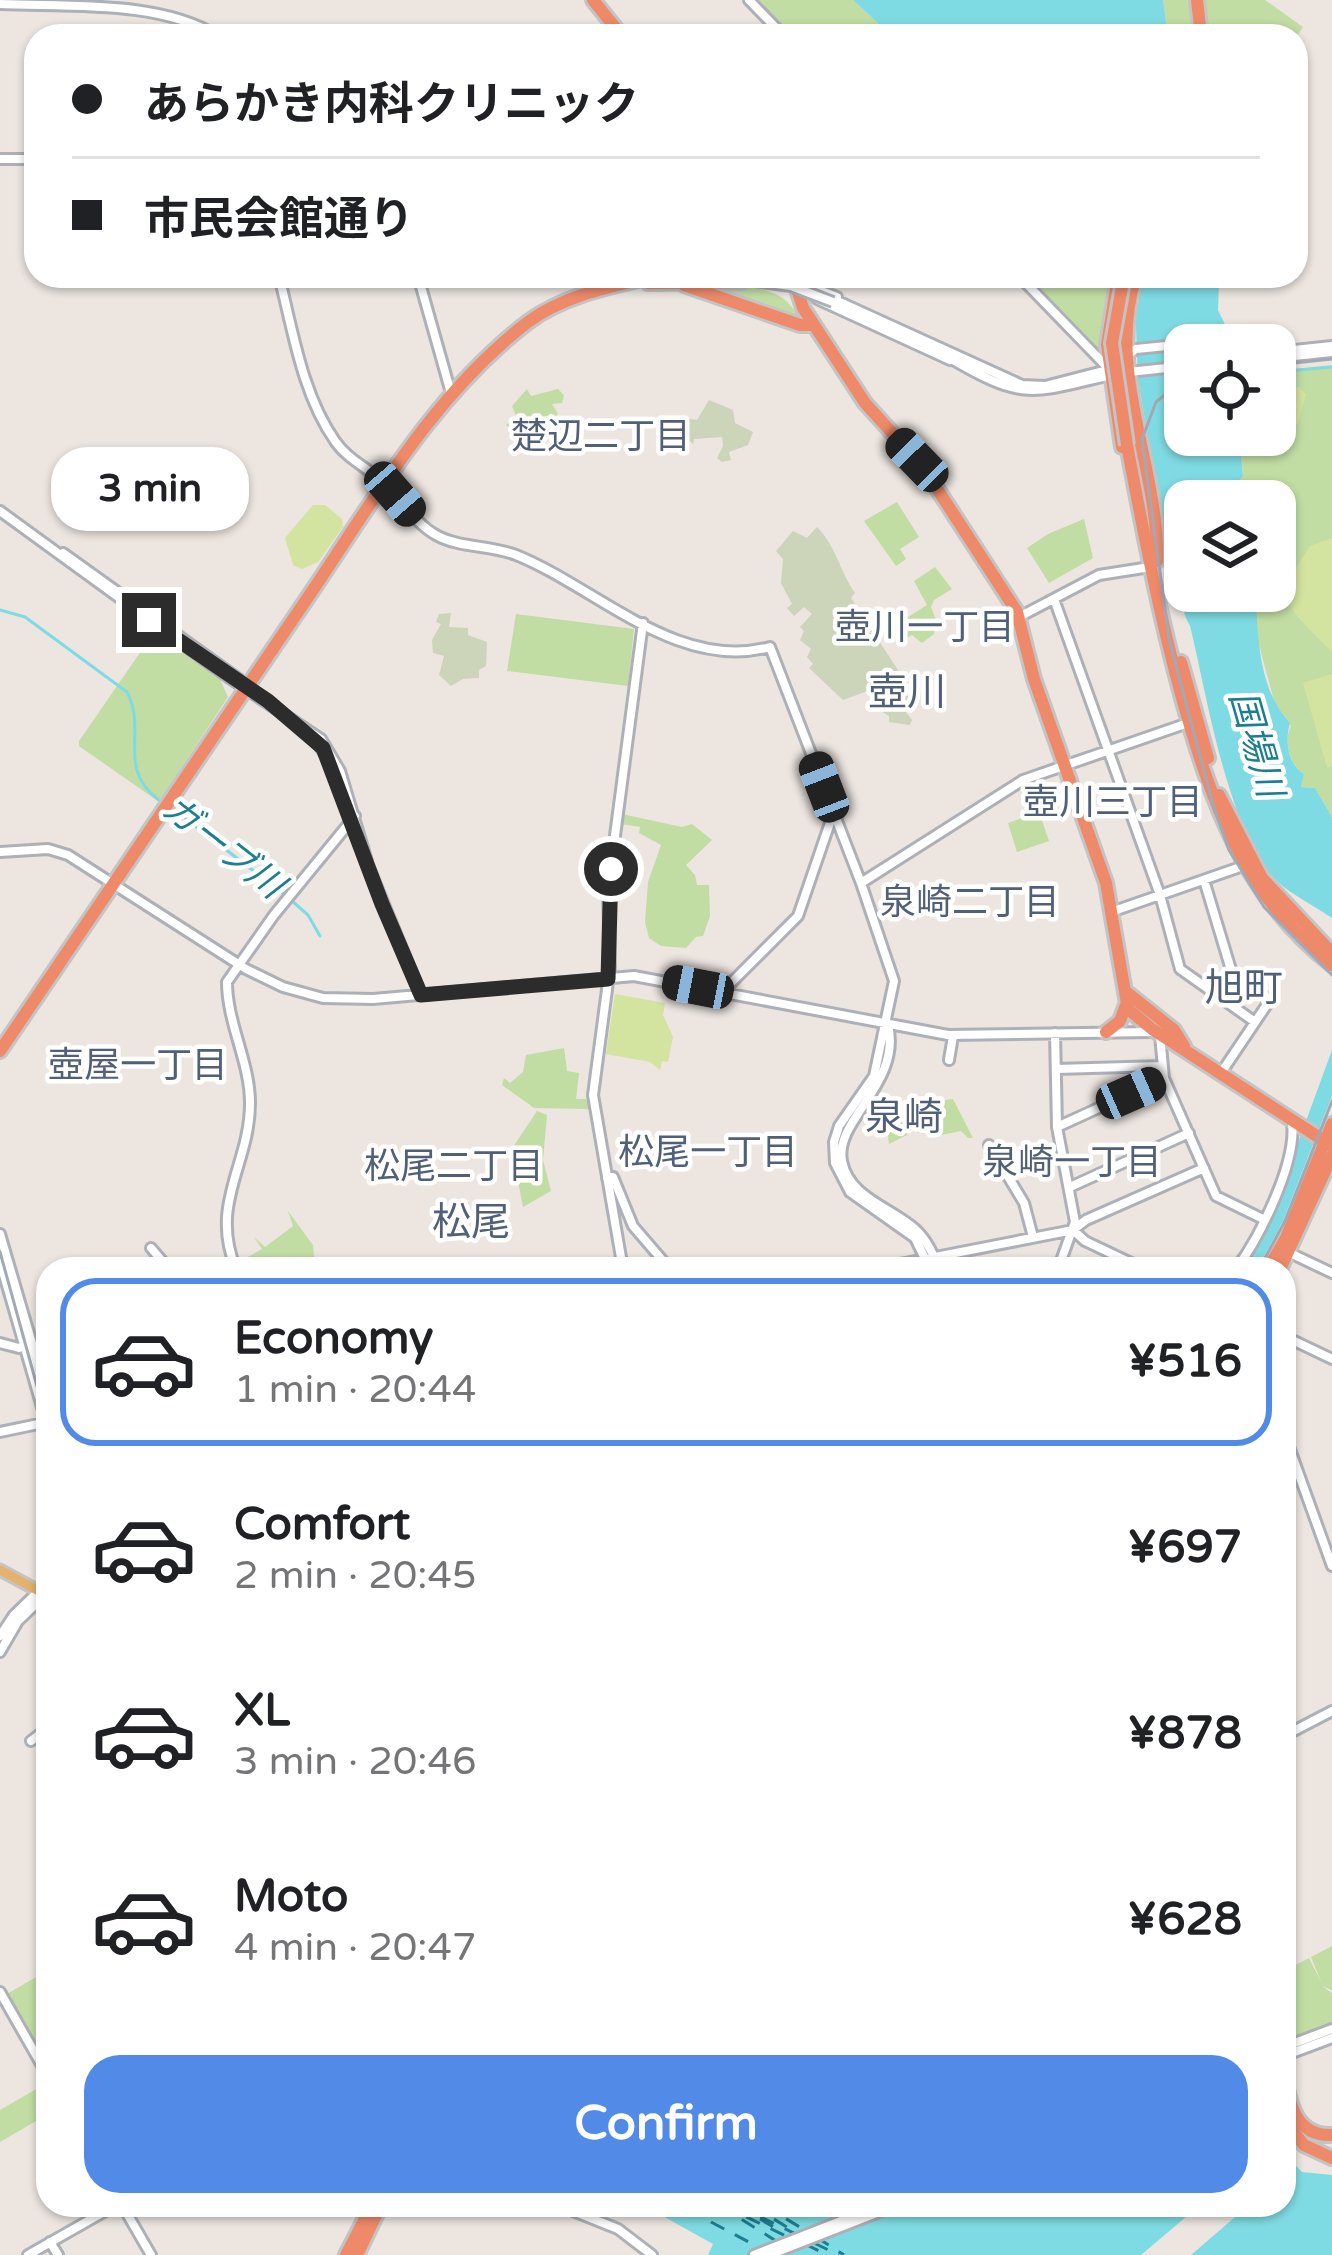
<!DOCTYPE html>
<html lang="en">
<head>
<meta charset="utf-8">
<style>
  body { margin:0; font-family:"Varela Round","Noto Sans JP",sans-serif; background:#f6f6f6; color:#202124; height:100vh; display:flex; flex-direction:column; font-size:45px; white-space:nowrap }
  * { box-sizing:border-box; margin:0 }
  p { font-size:39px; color:#757577 }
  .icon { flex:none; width:66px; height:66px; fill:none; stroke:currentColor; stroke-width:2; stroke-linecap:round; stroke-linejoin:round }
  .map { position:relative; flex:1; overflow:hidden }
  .sheet { position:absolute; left:36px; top:1257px; width:1260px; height:960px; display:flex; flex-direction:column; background:#fff; border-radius:36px; box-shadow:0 3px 9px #0004 }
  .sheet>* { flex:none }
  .guide { position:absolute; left:24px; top:24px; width:1284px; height:264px; border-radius:36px; box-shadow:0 3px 9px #0004; display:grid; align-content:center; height:264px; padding:0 48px; background:#fff }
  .fabs { position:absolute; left:1164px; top:324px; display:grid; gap:24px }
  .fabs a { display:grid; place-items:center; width:132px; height:132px; border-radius:24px; background:#fff; box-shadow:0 3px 9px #0004; font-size:60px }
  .end { position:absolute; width:54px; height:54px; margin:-27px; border:15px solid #2c2c2c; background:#fff; box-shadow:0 0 0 6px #fff }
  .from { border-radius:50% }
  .bubble { position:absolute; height:84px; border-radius:36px; background:#fff; box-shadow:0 3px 9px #0004; font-size:39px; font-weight:700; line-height:84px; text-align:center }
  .car { position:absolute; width:36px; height:72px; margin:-36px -18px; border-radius:15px; box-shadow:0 0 9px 3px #0007; background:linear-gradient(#222 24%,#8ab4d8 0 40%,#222 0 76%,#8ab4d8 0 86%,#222 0) }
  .guide b { display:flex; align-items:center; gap:42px; height:114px; font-size:45px }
  .guide b+b { border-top:3px solid #e0e0e0 }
  .guide i { width:30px; height:30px; background:#202124 }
  ul { padding:21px 0 0; list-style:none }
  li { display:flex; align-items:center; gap:36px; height:168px; margin:0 24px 18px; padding:0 24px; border:6px solid transparent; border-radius:36px }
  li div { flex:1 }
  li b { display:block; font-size:45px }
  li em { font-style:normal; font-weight:700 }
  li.current { border-color:#528ae7 }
  li>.icon { width:108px; height:108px; stroke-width:1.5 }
  .action { display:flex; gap:24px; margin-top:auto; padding:24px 48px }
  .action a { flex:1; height:138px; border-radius:36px; background:#528ae7; color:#fff; font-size:48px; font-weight:700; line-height:138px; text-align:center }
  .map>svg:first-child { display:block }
  .green { fill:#c1dda3 }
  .cemetery { fill:#ccd4b9 }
  .pitch { fill:#d3e3a0 }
  .water { fill:#7fdbe3 }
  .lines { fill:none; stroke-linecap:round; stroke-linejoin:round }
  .stream { stroke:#7fdbe3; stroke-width:3 }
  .ferry { stroke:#1c7e90; stroke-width:3; stroke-dasharray:15 12; stroke-linecap:butt }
  .secondary-casing { stroke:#adb1b7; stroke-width:14 }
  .primary-casing { stroke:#c4c4c4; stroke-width:15 }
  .highway-casing { stroke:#c4c4c4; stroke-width:18 }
  .secondary { stroke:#fff; stroke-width:8 }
  .primary { stroke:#e3b26f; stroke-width:9 }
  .highway { stroke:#ee8a6a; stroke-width:12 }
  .rail { stroke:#a3a9b4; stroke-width:3 }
  .secondary-bridge-casing { stroke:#adb1b7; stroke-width:14; stroke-linecap:butt }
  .highway-bridge-casing { stroke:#c4c4c4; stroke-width:18; stroke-linecap:butt }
  .secondary-bridge { stroke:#fff; stroke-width:8 }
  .highway-bridge { stroke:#ee8a6a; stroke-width:12 }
  .route { stroke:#2c2c2c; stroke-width:15 }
  .labels { text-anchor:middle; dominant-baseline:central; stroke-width:9; stroke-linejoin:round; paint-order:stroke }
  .neighbourhood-label { font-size:36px; fill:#516079; stroke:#fff }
  .water-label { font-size:36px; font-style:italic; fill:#1c7e90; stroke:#fff }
  .quarter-label { font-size:39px; fill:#516079; stroke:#fff }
</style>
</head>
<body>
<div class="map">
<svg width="1332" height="2255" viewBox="0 0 1332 2255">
  <rect width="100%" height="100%" fill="#ece5e0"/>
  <path class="green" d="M758 0H853L892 36H793Z
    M1163 0H1265L1303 27 1296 37 1168 36Z
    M1027 276H1111L1104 357Z
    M707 287C741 287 782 282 798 317Z
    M1332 365V817L1315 788 1301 787 1304 774C1290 765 1283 741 1291 726L1276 708 1256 634V591H1275V501H1237L1236 483 1243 475 1240 443 1233 435H1275V371Z
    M527 389 531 396 558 389 564 395 562 403 552 404 558 414 545 424 544 433 549 436 545 441 528 433 508 434 511 428 506 425 516 416 512 406Z
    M897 502 919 537 900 549 906 559 896 566 864 521Z
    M1084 519 1093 558 1049 583 1027 548 1048 534Z
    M935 567 952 589 934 600 931 607 936 620 934 634 922 643 912 635 903 640 894 626 927 605 914 581Z
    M516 614 634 629 628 686 507 671Z
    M155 631 218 675 228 697 159 802 79 746V741Z
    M1039 812 1049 841 1017 852 1008 823Z
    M622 814 682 827 692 824 712 840 686 865 695 875 697 885H709L710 916 703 936 696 937 686 948 661 946 649 938 645 922 648 882 661 845 639 833 640 827 621 824Z
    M564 1048 567 1071 579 1073 576 1099H589V1109L534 1108 502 1085 504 1078 510 1083 523 1072 526 1055Z
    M953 1099 973 1138H968L961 1131 936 1136 930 1120 936 1119V1101Z
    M874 1107C896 1110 922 1103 927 1131L918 1133 914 1128 915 1121 906 1123 907 1135 889 1144 886 1122 874 1124 875 1133 870 1134 863 1122Z
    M537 1111 547 1115 543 1160 551 1191 523 1207 515 1167 519 1164 513 1147Z
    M288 1211 313 1245 315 1269H245L241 1261 262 1249 254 1237 265 1247 293 1226Z
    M1332 1946V1990L1322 1986 1332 1993V2026L1295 2036 1284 2018V1971L1309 1958 1322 1984 1311 1957Z
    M45 1972 48 1978V2069L5 1995Z
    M45 2084 48 2114 0 2142V2110Z"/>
  <path class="cemetery" d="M709 400 733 410 735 423 753 432 748 445 729 452 731 460 722 462 717 458 723 446 722 437 694 439 693 444 678 431 681 417 697 420Z
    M817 527C836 546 840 572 855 593L851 598 915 696 900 705 912 720 910 725 889 722V716L879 710 881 696 870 690 843 700 809 668 813 664 807 657 811 649 800 640 804 631 800 627 812 614 804 607 794 616 787 608 792 604 781 583 783 559 776 551 793 531 807 538Z
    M451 613 449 627 468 628V635L487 642 486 666 479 670V678L463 679 451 686 439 675 444 656 433 653 432 640 441 624 436 622 439 614Z"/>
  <path class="pitch" d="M1275 387H1299L1306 394 1298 423 1276 437 1268 435H1275Z
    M313 505H325L342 519 343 527 318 562 302 569 293 565 285 538Z
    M1332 538V652C1314 632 1278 606 1283 577L1279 575 1282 565 1296 568 1310 546Z
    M1332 674V766L1327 768 1303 683Z
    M615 994 665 1003 663 1015 673 1037 668 1062 662 1061 660 1070 650 1062 606 1054Z"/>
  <path class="water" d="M853 0H1163L1168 36H892Z
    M1122 276H1217L1219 280 1218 310 1235 345H1185V435H1233L1240 443 1243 476 1236 483 1237 501H1185V591H1256C1257 635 1259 691 1290 723 1285 740 1287 763 1304 774L1301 787 1315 788 1332 817V918C1317 908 1299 898 1285 888 1229 846 1207 693 1190 626 1181 611 1182 594 1172 575L1138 380 1135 301Z
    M1332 1050V1096L1283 1221 1257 1269H1241L1272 1214Z
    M1284 2154 1302 2172 1332 2175V2255H1191L1249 2205H1284Z
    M643 2205H832L845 2214 869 2205H1200L1141 2255H708L713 2244Z"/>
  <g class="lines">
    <path class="stream" d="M1275 372 1332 367
      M0 610 25 617 127 692C148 732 115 768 160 801
      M169 806 285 895
      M292 901 308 915 320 936"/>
    <path class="ferry" d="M690 2205 711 2222 760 2248
      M719 2205 776 2241
      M722 2205 790 2238
      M736 2205 800 2236
      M751 2205 790 2229
      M763 2205 808 2232
      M760 2219 777 2229
      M816 2237 844 2255
      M814 2243 839 2255
      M805 2244 827 2255"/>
    <defs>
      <path id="secondary" d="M749 0 784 36
        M0 4C68 7 160 0 217 36
        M0 159H36
        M279 276C293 331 302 394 335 441 347 459 368 468 384 483 402 499 414 523 436 535 459 548 490 545 516 555 596 587 677 672 770 647L861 883 894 981 874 1076 839 1126 834 1142 835 1163 850 1192 915 1238 930 1269
        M418 276 451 393
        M1019 276 1109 369
        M795 281 837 297
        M817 299 950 360
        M833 299 1022 385 1045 386 1111 369
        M1275 352 1332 346
        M1126 356 1136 349 1238 339 1249 345
        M948 357C1026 403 1032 393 1115 374
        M1275 358 1332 352
        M1129 372 1185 366
        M0 511 231 679 321 739 340 771 367 861
        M63 553 240 680
        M1054 599 1160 895 1180 969 1255 1022
        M1019 617 1099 575 1150 567
        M313 738 330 760 357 838
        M0 852 48 849 68 855 246 969 283 987 323 998 373 999 634 976 948 1035 1151 1032
        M365 858 421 995
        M1204 880 1232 973 1270 1000 1221 1073
        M861 883 1023 780 1188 723
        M1111 912 1246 865
        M728 993 730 984 798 916 833 814
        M888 1025C902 1084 834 1120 842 1161 849 1198 891 1207 915 1229 927 1240 933 1254 939 1269
        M1055 1033 1057 1127 1075 1222 1058 1269
        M1160 1035 1164 1078 1216 1196 1265 1220
        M949 1060 953 1036
        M1056 1069 1162 1066
        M1057 1127 1164 1078
        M989 1145 1024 1203 1033 1237
        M607 1178 613 1177 633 1226 670 1269
        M1070 1187 1189 1133
        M1073 1230 1085 1241 1144 1269
        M0 1234 48 1398
        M151 1248 169 1269
        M1290 1253 1332 1273
        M0 1261 48 1428
        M236 1269C209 1203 250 1165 250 1103 250 1062 227 1023 227 982L274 915 355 816
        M623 1269 593 1095 610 967 608 889 643 623
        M874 1269 1073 1230 1086 1220 1204 1168
        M1236 1269C1260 1237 1297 1162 1292 1123
        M1284 1336 1332 1359
        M0 1343 19 1348 28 1345
        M0 1432 48 1422
        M1284 1433 1332 1566
        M0 1636 14 1615 48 1582
        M0 1652 18 1621 47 1593
        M1284 1736 1332 1711
        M31 1741 48 1728
        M0 1992 48 2076
        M1284 2047 1332 2029
        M1284 2056 1332 2038
        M122 2205 151 2255
        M558 2205 618 2229 652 2255
        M50 2242 58 2255
        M28 2255 116 2205
        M754 2255 882 2205
        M769 2255 897 2205"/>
      <path id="primary" d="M0 1570 48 1596"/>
      <path id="highway" d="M593 0 622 36
        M1197 0 1201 36
        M774 276 794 280
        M793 276 803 308 865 403 923 467 1017 612 1034 679 1106 883 1128 1009 1152 1029 1332 1146
        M1118 276 1107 345 1122 447
        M1136 276C1105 373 1159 464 1157 561
        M648 283 742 282
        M684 285 800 325H813
        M1127 445C1143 530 1159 614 1182 698 1211 802 1244 896 1332 965
        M1181 662 1208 758
        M1219 795 1262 878 1332 953
        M1125 991 1174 1030 1184 1046
        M1106 1032 1120 1021 1126 1005
        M0 1051C100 903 200 754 302 606 370 507 431 396 528 322 564 295 613 286 655 276
        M1268 1269 1286 1238 1332 1124
        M1280 1269 1332 1156
        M1284 2073C1289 2103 1296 2137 1332 2135
        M1284 2120 1304 2145 1332 2158
        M346 2255 372 2205
        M357 2255 381 2205"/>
    </defs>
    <use href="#secondary" class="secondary-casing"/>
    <use href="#primary" class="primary-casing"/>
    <use href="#highway" class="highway-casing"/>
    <use href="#secondary" class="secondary"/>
    <use href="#primary" class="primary"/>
    <use href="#highway" class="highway"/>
    <path class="rail" d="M1275 365 1332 359
      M1185 379 1156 402 1142 439 1169 639 1213 805 1229 850 1264 907 1332 975
      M0 1252 48 1426
      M1259 1269 1285 1221 1332 1101"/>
    <defs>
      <path id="secondary-bridge" d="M731 278 791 286 833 302"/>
      <path id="highway-bridge" d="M1124 276 1112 343 1127 445"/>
    </defs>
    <use href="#secondary-bridge" class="secondary-bridge-casing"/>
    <use href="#highway-bridge" class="highway-bridge-casing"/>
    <use href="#secondary-bridge" class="secondary-bridge"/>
    <use href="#highway-bridge" class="highway-bridge"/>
  </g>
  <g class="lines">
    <path class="route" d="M149 620 268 701 323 748 382 904 421 995 608 979 611 869"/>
  </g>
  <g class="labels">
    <g class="neighbourhood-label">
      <text x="601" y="436">楚辺二丁目</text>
      <text x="925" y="627">壺川一丁目</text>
      <text x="1113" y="802">壺川三丁目</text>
      <text x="970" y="902">泉崎二丁目</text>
      <text x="138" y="1065">壺屋一丁目</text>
      <text x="708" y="1152">松尾一丁目</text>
      <text x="1072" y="1162">泉崎一丁目</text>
      <text x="454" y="1166">松尾二丁目</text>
    </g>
    <g class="water-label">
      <text transform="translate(1256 744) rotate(74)">国場川</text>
      <text transform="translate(223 847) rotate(38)">ガーブ川</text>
    </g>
    <g class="quarter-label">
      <text x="907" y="692">壺川</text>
      <text x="1244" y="988">旭町</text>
      <text x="904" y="1117">泉崎</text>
      <text x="471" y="1222">松尾</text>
    </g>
  </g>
</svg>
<div class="fabs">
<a><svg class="icon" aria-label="locate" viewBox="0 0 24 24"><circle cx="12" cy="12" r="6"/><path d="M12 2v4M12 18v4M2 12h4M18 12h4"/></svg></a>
<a><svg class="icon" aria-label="layers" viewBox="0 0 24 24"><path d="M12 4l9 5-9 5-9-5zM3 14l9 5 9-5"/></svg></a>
</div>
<i class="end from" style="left:611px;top:869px"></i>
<i class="end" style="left:149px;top:620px"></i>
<div class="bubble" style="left:51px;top:447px;width:198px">3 min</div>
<i class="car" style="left:917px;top:460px;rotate:316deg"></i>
<i class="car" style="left:395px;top:494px;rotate:139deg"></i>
<i class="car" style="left:824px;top:787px;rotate:339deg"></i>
<i class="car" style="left:698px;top:987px;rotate:281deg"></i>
<i class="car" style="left:1131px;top:1093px;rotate:66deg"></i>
<div class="guide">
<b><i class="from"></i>あらかき内科クリニック</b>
<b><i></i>市民会館通り</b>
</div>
<section class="sheet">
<ul>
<li class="current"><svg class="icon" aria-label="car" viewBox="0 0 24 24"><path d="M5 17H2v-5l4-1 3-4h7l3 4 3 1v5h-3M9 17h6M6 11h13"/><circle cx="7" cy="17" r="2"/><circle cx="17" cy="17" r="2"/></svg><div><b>Economy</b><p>1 min · 20:44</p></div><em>¥516</em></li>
<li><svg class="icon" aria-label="car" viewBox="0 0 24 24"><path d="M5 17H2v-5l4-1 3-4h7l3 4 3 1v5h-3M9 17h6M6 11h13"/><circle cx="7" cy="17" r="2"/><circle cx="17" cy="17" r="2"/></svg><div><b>Comfort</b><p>2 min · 20:45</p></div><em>¥697</em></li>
<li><svg class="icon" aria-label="car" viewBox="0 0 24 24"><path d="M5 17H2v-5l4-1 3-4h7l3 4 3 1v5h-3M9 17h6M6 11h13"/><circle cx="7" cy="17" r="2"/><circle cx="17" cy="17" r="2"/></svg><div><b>XL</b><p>3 min · 20:46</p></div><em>¥878</em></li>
<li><svg class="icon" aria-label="car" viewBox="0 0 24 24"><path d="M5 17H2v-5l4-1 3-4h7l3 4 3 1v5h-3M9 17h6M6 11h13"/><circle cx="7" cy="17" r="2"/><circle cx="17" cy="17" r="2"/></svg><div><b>Moto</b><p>4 min · 20:47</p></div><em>¥628</em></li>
</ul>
<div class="action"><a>Confirm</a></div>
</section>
</div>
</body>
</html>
